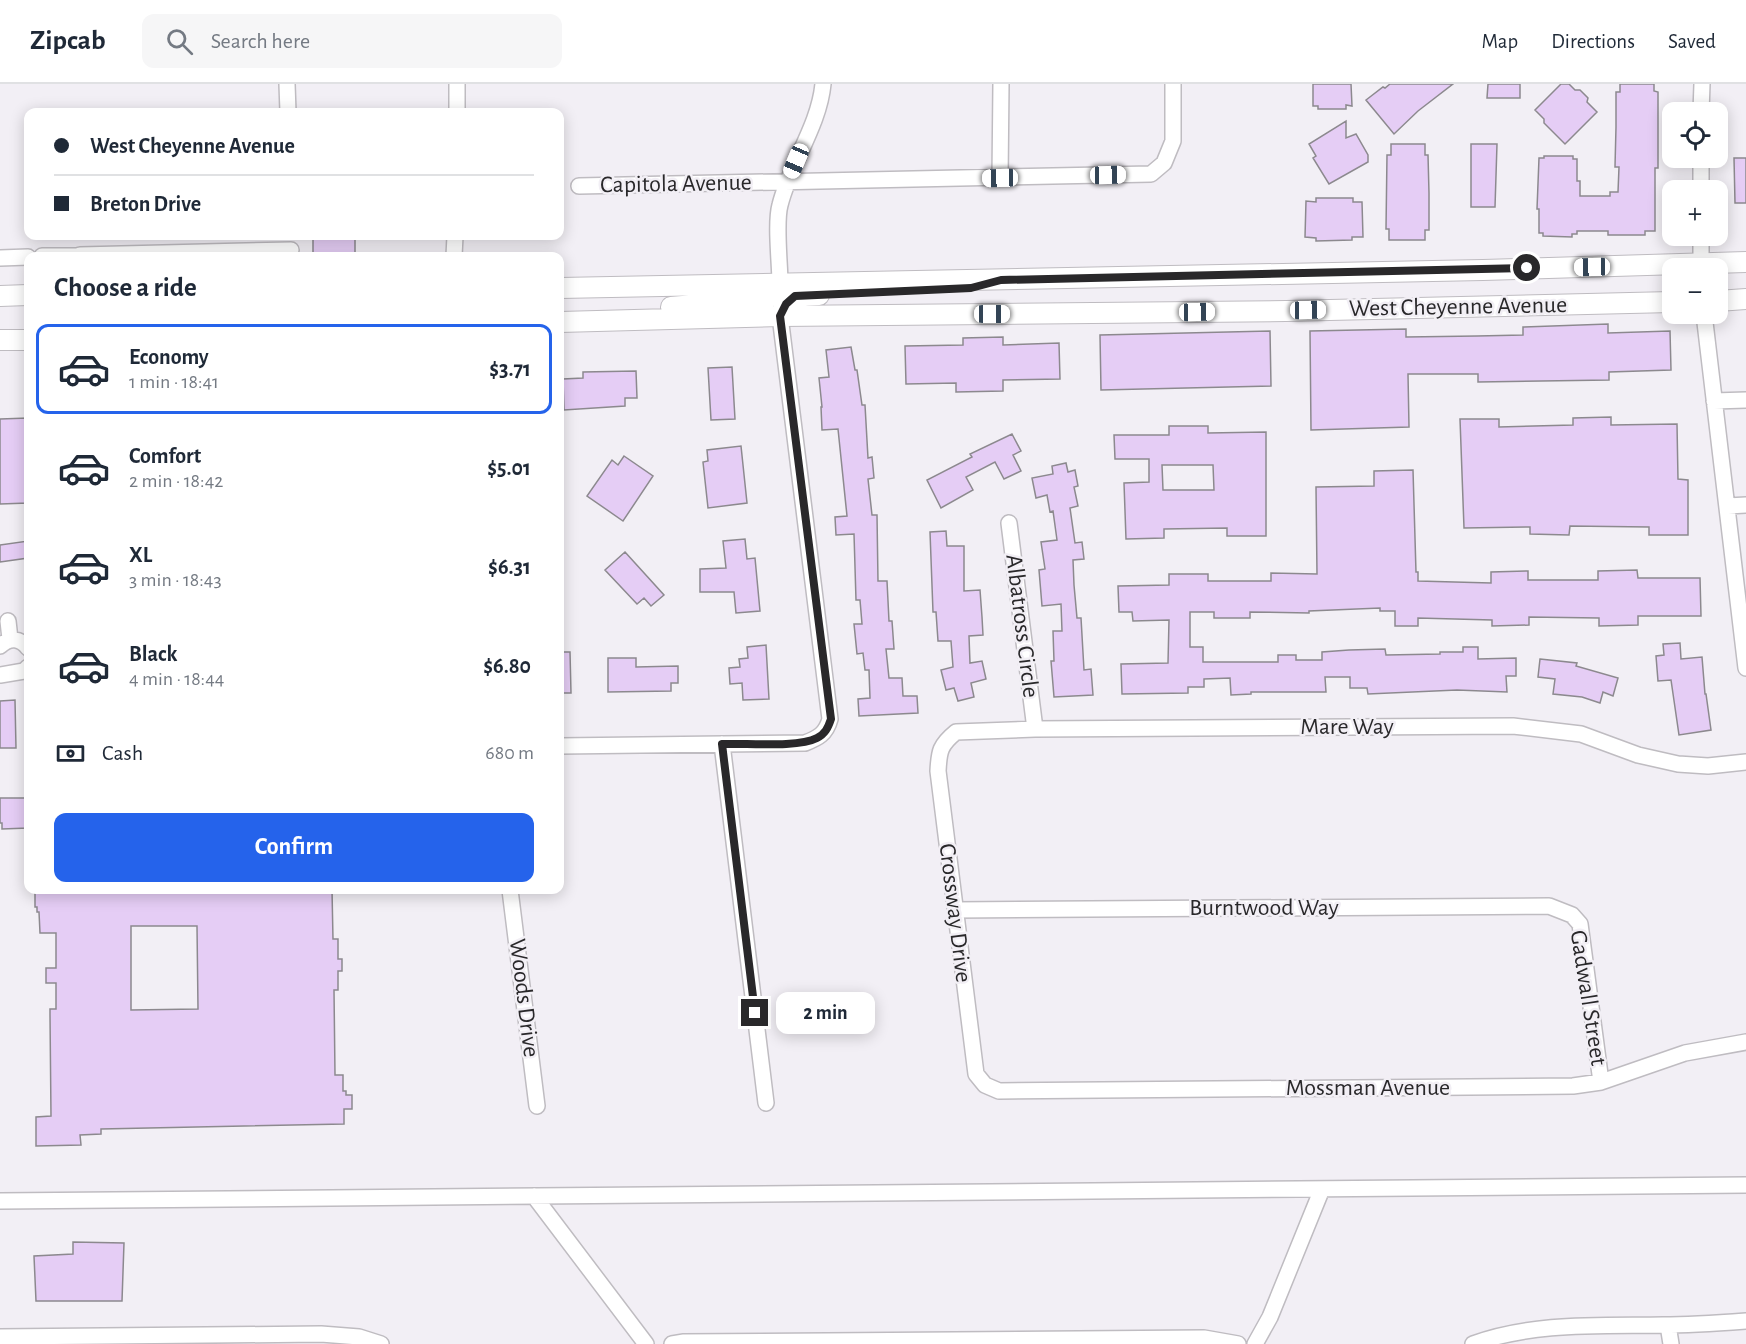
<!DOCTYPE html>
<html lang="en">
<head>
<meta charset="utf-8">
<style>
  body { margin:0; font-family:"Alegreya Sans",sans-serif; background:#f6f6f7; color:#1f2937; height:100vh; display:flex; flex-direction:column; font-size:22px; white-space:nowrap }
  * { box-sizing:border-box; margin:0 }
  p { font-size:20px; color:#747a83 }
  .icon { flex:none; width:33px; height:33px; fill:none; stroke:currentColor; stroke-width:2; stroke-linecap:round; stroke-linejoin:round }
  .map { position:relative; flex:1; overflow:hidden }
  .details { position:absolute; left:24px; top:168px; width:540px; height:642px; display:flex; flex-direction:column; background:#fff; border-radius:12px; box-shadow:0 3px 15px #0003 }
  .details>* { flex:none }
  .hud { position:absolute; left:24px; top:24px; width:540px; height:132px; border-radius:12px; box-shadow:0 3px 15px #0003; display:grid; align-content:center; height:132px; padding:0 30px; background:#fff }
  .buttons { position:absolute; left:1662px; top:18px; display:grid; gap:12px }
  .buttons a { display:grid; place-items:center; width:66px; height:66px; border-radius:12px; background:#fff; box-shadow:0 3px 15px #0003; font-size:30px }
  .end { position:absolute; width:27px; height:27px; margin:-14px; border:8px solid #29282a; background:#fff; box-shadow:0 0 0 3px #fff }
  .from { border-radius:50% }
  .bubble { position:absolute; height:42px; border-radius:12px; background:#fff; box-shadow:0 3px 15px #0003; font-size:20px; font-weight:700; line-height:42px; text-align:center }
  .car { position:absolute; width:18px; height:36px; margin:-18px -9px; border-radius:8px; box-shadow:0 0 4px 2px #0007; background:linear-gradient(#fff 24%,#345 0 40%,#fff 0 76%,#345 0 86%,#fff 0) }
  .hud b { display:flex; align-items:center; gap:21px; height:57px; font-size:22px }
  .hud b+b { border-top:2px solid #e0e1e3 }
  .hud i { width:15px; height:15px; background:#1f2937 }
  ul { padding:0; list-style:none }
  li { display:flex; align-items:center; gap:18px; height:90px; margin:0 12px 9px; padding:0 18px; border:3px solid transparent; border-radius:12px }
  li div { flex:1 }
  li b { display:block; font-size:22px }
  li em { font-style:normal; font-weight:700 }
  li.on { border-color:#2563eb }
  li>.icon { width:54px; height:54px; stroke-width:1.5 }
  h2 { padding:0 30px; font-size:27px; line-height:72px }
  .pay { display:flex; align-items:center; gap:15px; height:66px; padding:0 30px; font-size:22px }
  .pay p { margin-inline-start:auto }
  .primary-button { display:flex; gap:12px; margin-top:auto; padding:12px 30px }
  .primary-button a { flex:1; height:69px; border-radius:12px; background:#2563eb; color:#fff; font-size:24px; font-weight:700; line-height:69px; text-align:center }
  header { display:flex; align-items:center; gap:36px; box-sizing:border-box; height:84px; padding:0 30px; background:#fff; border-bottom:2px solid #e0e1e3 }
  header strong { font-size:28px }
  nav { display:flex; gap:33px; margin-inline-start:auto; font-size:21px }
  .search { width:420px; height:54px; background:#f6f6f7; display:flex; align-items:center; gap:15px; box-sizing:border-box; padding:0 21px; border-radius:12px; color:#747a83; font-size:22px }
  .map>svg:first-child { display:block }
  .building { fill:#e5cdf5; stroke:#8c898e; stroke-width:1.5; fill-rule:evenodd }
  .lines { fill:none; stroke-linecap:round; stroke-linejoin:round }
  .minor-casing { stroke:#bfbcc1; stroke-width:18 }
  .major-casing { stroke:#bfbcc1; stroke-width:22 }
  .minor { stroke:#fff; stroke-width:15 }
  .major { stroke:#fff; stroke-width:20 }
  .route { stroke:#29282a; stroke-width:8 }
  .labels { text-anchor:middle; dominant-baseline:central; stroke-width:5; stroke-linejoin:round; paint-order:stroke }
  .street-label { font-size:24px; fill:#29282a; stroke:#f2eff5 }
</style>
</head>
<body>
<header>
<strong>Zipcab</strong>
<div class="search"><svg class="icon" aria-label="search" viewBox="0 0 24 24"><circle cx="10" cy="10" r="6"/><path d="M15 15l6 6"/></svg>Search here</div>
<nav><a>Map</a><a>Directions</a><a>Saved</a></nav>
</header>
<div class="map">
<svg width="1746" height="1260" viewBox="0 0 1746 1260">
  <rect width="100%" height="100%" fill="#f2eff5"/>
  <path class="building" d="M1313 0H1351L1352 22 1346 21V25H1318V22H1313Z
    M1390 0H1453L1418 27 1394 50 1366 16 1383 3 1385 4Z
    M1488 0H1520V14H1487Z
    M1561 0H1569L1575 6H1580L1588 14 1587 18 1597 28 1565 60 1544 39V35L1535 26Z
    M1620 0H1654V7L1658 8V84H1655V147H1645V151H1608V147H1577V150H1572V153L1543 152V149H1539V125H1537L1539 74H1544V72H1573V75H1577V97H1580V112H1610V108H1618L1619 83H1615L1616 43V8H1620Z
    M1346 37V54L1356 50 1368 71V78L1329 100 1313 74 1316 72 1309 60Z
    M1391 60H1425V71H1428L1429 109V146H1425V156H1389V145H1386L1387 71H1391Z
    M1471 60H1497L1495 123H1471Z
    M1734 74H1746V119H1735Z
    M1316 114H1353V118H1362L1363 153H1352V156L1316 157V154L1305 153 1306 117 1316 118Z
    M313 152H355V172H313Z
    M1608 240V249L1670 247 1671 286 1609 288V296L1478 298V290H1408L1409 343 1311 346 1310 247 1406 245V253L1477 252 1523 251V243Z
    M1270 247 1271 302 1101 306 1100 251Z
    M1003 253V261L1059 259 1060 295 1003 296V307L956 308V299L906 300 905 262 963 261V254Z
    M851 263 855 286H857L862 321H865L868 374 872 373 874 394 868 395 872 431H877L878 497H887L889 537H892L894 565H886L889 594H902L903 612H917L918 629 859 632 858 615 870 614 869 586H865L863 569 857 570 854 540H862L860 516H856L854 450 836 451 835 433 847 432 838 345 822 346 821 323H822L819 294 829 293 826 266Z
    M732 283 735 335 711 336 708 284Z
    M636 287 637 314H625V322L564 326 563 295 583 294V288Z
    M1611 333V341L1677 340 1678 395 1688 396V451H1649V443L1570 442 1569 451 1530 450V443L1464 444 1460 335H1499V343L1573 341V334Z
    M28 334V419L0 420V335Z
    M1169 342H1208V349L1266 348V452H1227V444L1164 445V454L1126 455 1124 399 1149 398V375H1115L1114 351H1169ZM1162 381H1213L1214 406H1163Z
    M1012 350 1021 367 1013 371 1021 387 1004 395 995 378 966 393 973 406 941 424 927 396 972 373 970 370Z
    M741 362 747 419 708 424 703 378 708 377 707 366Z
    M624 372 653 392 623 437 587 412 612 376 618 381Z
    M1066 379 1068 388 1075 386 1078 402 1074 403 1078 422 1070 424 1075 459 1082 458 1084 475 1073 476 1074 501 1077 534H1081L1084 586 1091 585 1093 611 1054 613 1051 577H1054L1053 547H1062L1061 520 1042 522 1039 486 1045 485 1041 458 1057 456 1053 427 1050 428 1047 411 1036 414 1032 394 1053 390 1052 382Z
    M1413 386 1416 488H1418V497L1491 499V488L1528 487V496H1598V487L1637 486 1638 494H1700L1701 532H1638V541L1599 542V534L1529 533V541L1492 542V536L1418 534V542H1395V527H1380V524L1309 527V529L1250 528V534H1214V528H1190V563H1203V578H1278V571H1296V576H1322V568L1349 566 1385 565 1386 571 1440 570V568H1463V563H1478V575L1516 574V592H1506L1507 608 1457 606 1368 610 1367 604H1350V593H1325L1326 608H1251V610L1231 611 1230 594 1204 595V603H1188V609L1122 610 1121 580 1168 579 1169 536 1133 537 1132 528H1119L1118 502 1169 501V490H1208V497H1271V489L1317 490 1316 403 1374 402V387Z
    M946 447 947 462H964V507L980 506 982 533 983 551 969 552 970 579 982 577 986 595 971 599 974 613 958 617 954 604 946 606 941 586 953 583 951 557H938L936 528H933L930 448Z
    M745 455 747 475 755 474 760 527 736 529 734 508H700V485L726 484 723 457Z
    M28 457V474L0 478V461Z
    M625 468 664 511 651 522 644 514 637 520 605 486Z
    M1680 559 1681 575 1702 573 1705 610H1706L1711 646 1679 651 1671 596 1658 597 1656 572 1664 571 1663 560Z
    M766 561 769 615 743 616 742 599 730 600 729 584 740 583 739 575 748 574 747 563Z
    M560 568H570L571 609H560Z
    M608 574H636V583L678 582V599H671V607L608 608Z
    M1540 575 1577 579 1576 582 1618 594 1613 612 1603 608 1600 619 1582 613 1553 610 1555 595 1538 593Z
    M15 616 16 664H0V617Z
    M0 714H28V744L2 745V739H0Z
    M35 806H332L333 855H338V875H342V887H338V906H334L335 991H343V1007H346V1011H352V1025H344V1040L101 1045V1050L80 1051 81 1061 36 1062V1033L51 1032 50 931V925H56V899H46V884H56V849H40L39 828H37V823H35ZM131 842H197L198 925 131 926Z
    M73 1158 124 1159 122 1217H36L34 1172 73 1170Z"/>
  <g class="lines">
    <defs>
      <path id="minor" d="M287 0 288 28
        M457 28V0
        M1701 28 1702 0
        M1000 94 1001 0
        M579 102 1151 90 1164 79 1173 57V0
        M1701 106V74
        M80 171 291 166
        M42 172H80
        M454 172 455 152
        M0 174 28 173
        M1701 184V152
        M780 200C780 180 775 139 780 121 790 80 819 42 823 0
        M1704 230 1746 584
        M1714 317 1746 316
        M1728 422 1746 421
        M1009 439 1035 645
        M8 537 10 555
        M0 562C10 553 20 554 28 564
        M0 591 24 587 28 583
        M722 660 766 1019
        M560 662 805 659C818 654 826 650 830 635L780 232
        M1746 678 1708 682 1678 680 1638 671 1581 650 1513 642 1035 645 956 648C940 661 939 667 938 687L976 990 985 1001 999 1007 1573 1002 1601 998 1685 969 1746 958
        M510 806 537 1022
        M955 826 1549 822 1572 831 1580 840 1601 998
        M534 1112 646 1260
        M0 1117 1746 1101
        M1668 1241 1671 1260
        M0 1253 321 1250 359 1253 381 1260
        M672 1260 684 1258 1204 1254 1238 1260
        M1255 1260 1270 1233 1322 1105
        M1473 1260C1533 1238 1600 1242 1663 1241 1691 1241 1719 1239 1746 1237"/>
      <path id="major" d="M560 204 1483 186 1746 178
        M0 212 28 211
        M1718 217 1746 215
        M671 223 766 215 773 210 780 200
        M780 232C790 210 797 212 819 211
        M560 238 780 232 1286 227 1672 218
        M0 256H28"/>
    </defs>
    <use href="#minor" class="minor-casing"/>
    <use href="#major" class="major-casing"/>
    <use href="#minor" class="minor"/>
    <use href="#major" class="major"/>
  </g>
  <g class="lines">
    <path class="route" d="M755 929 722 660C746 659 798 664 817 654 825 650 828 644 831 635L780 232 786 220 795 212 971 204 1001 196 1527 184"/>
  </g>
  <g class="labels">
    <g class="street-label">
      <text transform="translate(676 100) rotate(-1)">Capitola Avenue</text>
      <text transform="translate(1458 223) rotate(-1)">West Cheyenne Avenue</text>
      <text transform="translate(1022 542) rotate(83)">Albatross Circle</text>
      <text x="1347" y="643">Mare Way</text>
      <text x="1264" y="824">Burntwood Way</text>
      <text transform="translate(955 829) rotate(83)">Crossway Drive</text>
      <text transform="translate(524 914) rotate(83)">Woods Drive</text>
      <text transform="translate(1588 914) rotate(81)">Gadwall Street</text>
      <text x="1368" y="1004">Mossman Avenue</text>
    </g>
  </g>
</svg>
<div class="buttons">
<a><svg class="icon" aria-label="locate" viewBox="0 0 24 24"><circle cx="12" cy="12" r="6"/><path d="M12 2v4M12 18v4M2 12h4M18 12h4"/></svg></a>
<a>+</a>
<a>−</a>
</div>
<i class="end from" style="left:1527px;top:184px"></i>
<i class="end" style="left:755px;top:929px"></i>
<div class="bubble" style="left:776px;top:908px;width:99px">2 min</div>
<i class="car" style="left:796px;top:77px;rotate:203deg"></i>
<i class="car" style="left:1108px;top:91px;rotate:89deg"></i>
<i class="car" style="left:1000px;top:94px;rotate:269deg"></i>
<i class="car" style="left:1592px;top:183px;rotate:269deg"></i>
<i class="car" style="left:1308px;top:226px;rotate:89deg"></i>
<i class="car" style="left:1197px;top:228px;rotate:89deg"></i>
<i class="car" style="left:992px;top:230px;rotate:90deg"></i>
<div class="hud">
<b><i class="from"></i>West Cheyenne Avenue</b>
<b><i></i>Breton Drive</b>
</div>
<section class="details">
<h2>Choose a ride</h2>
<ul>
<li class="on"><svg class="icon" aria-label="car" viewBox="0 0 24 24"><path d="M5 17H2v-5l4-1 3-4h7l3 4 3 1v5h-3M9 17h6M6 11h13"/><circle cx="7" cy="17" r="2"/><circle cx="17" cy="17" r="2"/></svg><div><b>Economy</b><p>1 min · 18:41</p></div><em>$3.71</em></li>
<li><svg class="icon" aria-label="car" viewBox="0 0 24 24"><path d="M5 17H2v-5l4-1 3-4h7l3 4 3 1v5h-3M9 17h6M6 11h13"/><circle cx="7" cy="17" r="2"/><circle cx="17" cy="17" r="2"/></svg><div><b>Comfort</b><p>2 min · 18:42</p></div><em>$5.01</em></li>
<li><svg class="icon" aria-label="car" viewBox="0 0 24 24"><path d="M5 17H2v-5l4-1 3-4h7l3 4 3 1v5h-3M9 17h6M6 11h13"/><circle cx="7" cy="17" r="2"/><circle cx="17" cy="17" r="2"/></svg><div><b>XL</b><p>3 min · 18:43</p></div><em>$6.31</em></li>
<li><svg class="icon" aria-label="car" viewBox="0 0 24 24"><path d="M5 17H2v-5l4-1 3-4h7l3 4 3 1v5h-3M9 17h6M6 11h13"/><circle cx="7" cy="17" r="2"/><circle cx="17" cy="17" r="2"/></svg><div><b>Black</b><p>4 min · 18:44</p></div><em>$6.80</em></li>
</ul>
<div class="pay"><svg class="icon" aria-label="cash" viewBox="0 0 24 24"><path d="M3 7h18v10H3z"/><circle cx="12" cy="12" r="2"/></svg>Cash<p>680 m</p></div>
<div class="primary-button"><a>Confirm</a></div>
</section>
</div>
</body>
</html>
